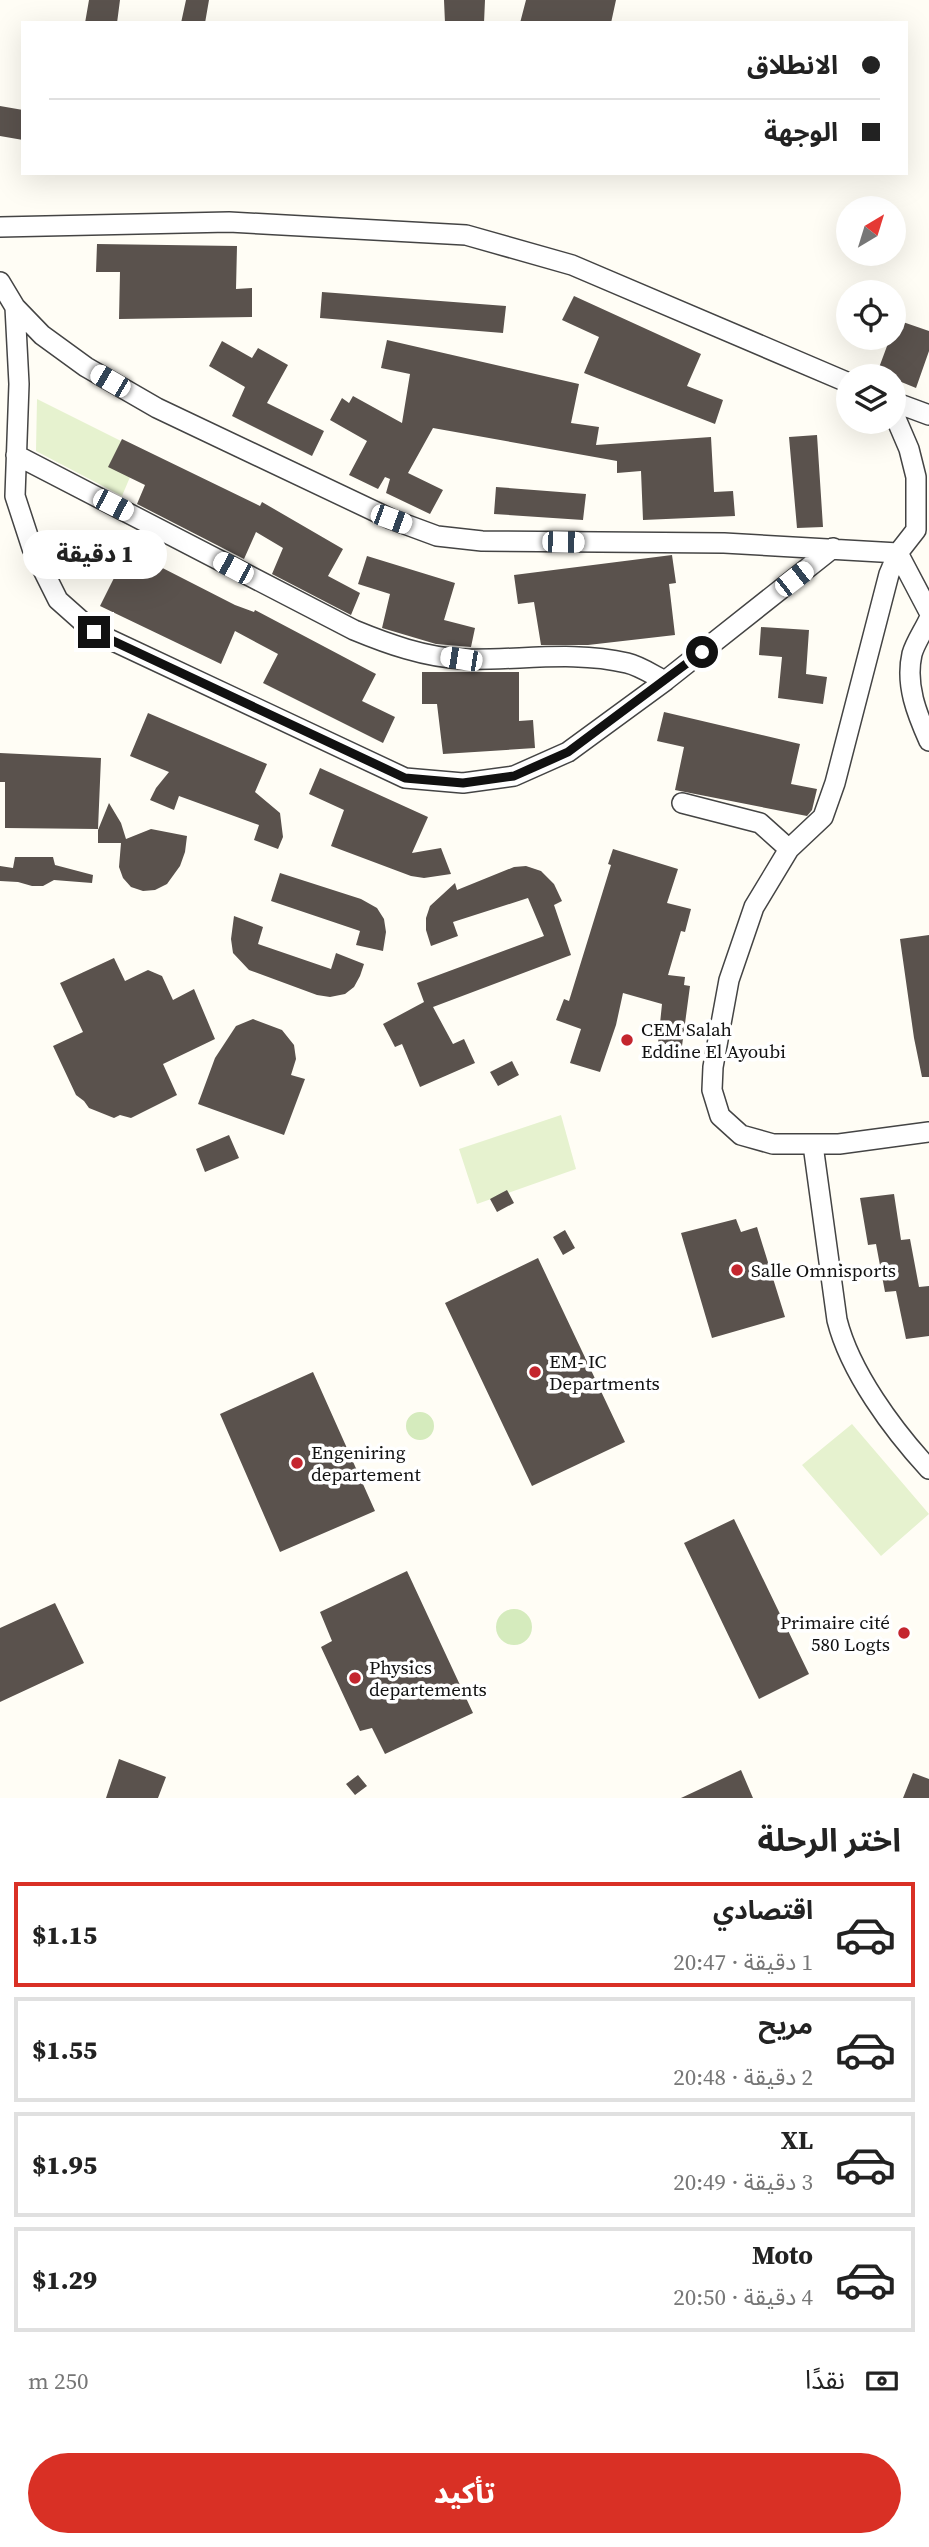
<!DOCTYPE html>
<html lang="ar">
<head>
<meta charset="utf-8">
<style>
  body { margin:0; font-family:"Source Serif 4","Noto Sans Arabic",serif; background:#f6f6f6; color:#222; direction:rtl; height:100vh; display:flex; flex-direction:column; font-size:26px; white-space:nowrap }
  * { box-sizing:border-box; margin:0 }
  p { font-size:23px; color:#767676 }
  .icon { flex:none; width:38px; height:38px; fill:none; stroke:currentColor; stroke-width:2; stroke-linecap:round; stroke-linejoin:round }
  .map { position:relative; height:1798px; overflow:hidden; direction:ltr }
  .sheet { display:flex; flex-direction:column; background:#fff; flex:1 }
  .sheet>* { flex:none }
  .banner { position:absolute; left:21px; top:21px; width:887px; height:154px; border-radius:0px; box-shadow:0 7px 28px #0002; direction:rtl; display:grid; align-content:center; height:154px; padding:0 28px; background:#fff }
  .needle { width:46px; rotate:38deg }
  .tools { position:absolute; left:836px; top:196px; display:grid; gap:14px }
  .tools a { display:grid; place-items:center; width:70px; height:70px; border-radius:50%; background:#fff; box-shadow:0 7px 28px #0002; font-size:35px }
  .end { position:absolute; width:32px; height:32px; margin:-16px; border:9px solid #111; background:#fff; box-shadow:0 0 0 4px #fff }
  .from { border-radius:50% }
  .bubble { position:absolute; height:49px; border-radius:24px; background:#fff; box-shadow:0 7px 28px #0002; font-size:23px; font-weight:800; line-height:49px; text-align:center; direction:rtl }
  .car { position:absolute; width:21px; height:42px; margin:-21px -10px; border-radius:9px; box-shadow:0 0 5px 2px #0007; background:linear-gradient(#fff 24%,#345 0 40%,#fff 0 76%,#345 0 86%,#fff 0) }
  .banner b { display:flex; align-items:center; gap:24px; height:66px; font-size:26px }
  .banner b+b { border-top:2px solid #e0e0e0 }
  .banner i { width:18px; height:18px; background:#222 }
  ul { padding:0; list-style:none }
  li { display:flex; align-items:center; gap:21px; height:105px; margin:0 14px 10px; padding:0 14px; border:4px solid #e0e0e0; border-radius:0px }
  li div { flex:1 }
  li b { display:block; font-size:26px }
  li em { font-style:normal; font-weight:800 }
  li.on { border-color:#d93025 }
  li>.icon { width:63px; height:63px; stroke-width:1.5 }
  h2 { padding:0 28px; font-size:32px; line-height:84px }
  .pay { display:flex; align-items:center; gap:18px; height:77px; padding:0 28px; font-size:26px }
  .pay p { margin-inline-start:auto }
  .cta { display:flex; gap:14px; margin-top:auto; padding:14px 28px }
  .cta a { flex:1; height:80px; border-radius:42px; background:#d93025; color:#fff; font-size:28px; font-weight:800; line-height:80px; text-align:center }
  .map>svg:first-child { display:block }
  .green { fill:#d5ebbd }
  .pitch { fill:#e6f2cf }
  .building { fill:#5a524d }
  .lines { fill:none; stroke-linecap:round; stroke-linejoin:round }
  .street-casing { stroke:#444; stroke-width:22 }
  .street { stroke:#fff; stroke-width:19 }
  .route { stroke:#111; stroke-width:9 }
  .poi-dot { fill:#c4262e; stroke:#fff; stroke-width:2.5 }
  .labels { text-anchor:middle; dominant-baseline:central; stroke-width:7; stroke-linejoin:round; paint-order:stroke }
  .poi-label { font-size:19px; fill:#111; stroke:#fff; text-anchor:start }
</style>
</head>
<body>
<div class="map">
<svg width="929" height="1798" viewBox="0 0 929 1798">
  <rect width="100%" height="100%" fill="#fffdf5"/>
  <path class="green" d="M406 1426a14 14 0 1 1 28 0a14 14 0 1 1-28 0Z
    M496 1627a18 18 0 1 1 36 0a18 18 0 1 1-36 0Z"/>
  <path class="pitch" d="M37 399 141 451 122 496 36 451Z
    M561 1115 576 1169 477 1204 459 1149Z
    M852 1424 929 1514 881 1556 802 1465Z"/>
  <path class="building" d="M89 0H120L117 23H85Z
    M186 0H209L205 23H181Z
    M444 0H485L484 23H445Z
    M526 0H616L611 23H520Z
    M0 106 23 110V140L0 136Z
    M97 244 237 246 236 289 252 288V317L119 319 120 272H96Z
    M322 292 506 306 503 333 320 318Z
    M574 296 701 354 687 386 723 400 715 424 584 373 599 337 562 320Z
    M900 321 929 331V351L916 388 894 379V376L877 373 890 338H894V324L898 326Z
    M387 340 579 384 571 423 599 427 596 445 711 437 714 492 733 491 735 516 643 520 641 471 617 473V461L433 428 408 473 443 490 430 514 386 493 390 479 385 477 378 489 349 475 367 441 330 420 342 398 349 403 353 396 402 423 410 374 381 368Z
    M222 341 252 358 258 348 288 365 267 403 324 431 312 456 232 416 245 387 209 366Z
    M817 435 823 527 797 528 789 437Z
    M122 439 260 506 262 502 343 549 328 576 360 593 351 615 272 574 283 548 256 532 244 559 137 504 145 485 108 467Z
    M496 487 586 494 583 520 494 514Z
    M92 532 235 605 254 612 255 610 376 674 362 701 395 717 383 743 263 683 278 654 235 631 221 664 100 606 115 576 79 558Z
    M672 555 676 583 669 584 675 635 588 645H541L534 602 518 604 514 575Z
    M367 556 455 583 444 620 475 628 471 647 436 644 382 628 390 594 358 584Z
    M761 627 809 630 806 674 827 677 823 704 778 698 782 657 759 655Z
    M422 672H519V721L533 720 535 748 443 754 437 704H422Z
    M664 712 800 744 791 784 817 789 812 810 807 816 675 790 684 747 657 741Z
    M148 713 267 764 255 792 280 813 283 837 278 849 254 840 259 825 179 796 174 810 150 800 156 788 169 772 130 756Z
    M0 753 101 758 98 829 5 828V782H0Z
    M320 768 428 817 412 853 441 848 451 874 424 878 411 876 331 846 344 810 309 794Z
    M109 803 121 823 126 839 151 829 187 836 185 852 180 866 167 884 155 890 143 891 131 887 123 878 119 867 121 843H98V830Z
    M613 849 678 869 667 903 691 909 685 932 681 931 668 975 685 977 684 985 690 986 682 1046 658 1043 662 1004 623 993 616 1025 600 1072 570 1063 581 1029 556 1020 564 999 569 1001 611 865 608 864Z
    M15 857H53L55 865 93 875 92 883 54 880 43 886H32L18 882 0 881V866L13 868Z
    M526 866 541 871 554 884 562 901 554 905 571 955 433 1007 453 1044 464 1039 475 1063 420 1087 402 1044 395 1047 383 1024 424 1002 417 983 544 936 528 898 453 922 458 936 431 946 426 930V918L430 906 455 883 457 890 514 867Z
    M280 873 361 899 377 908 384 919 386 932 383 951 356 945 360 931 271 901Z
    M234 916 263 927 258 944 331 969 336 953 364 964 360 976 354 987 345 994 330 997 317 995 249 970 233 953 231 939Z
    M929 935V1077H922L914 1038 900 939Z
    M114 958 125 981 148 970 162 976 173 1000 194 989 215 1039 163 1064 177 1095 131 1118 120 1115 114 1118 89 1108 84 1101 76 1095 53 1046 83 1032 60 983Z
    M253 1019 282 1030 294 1045 296 1059 291 1075 305 1079 284 1135 198 1104 215 1058 236 1026Z
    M512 1061 519 1075 498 1086 490 1072Z
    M229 1135 239 1158 205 1172 196 1149Z
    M507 1190 514 1203 497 1212 490 1199Z
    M894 1194 901 1240 910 1239 919 1287 929 1286V1336L906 1339 896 1291 885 1292 876 1244 868 1245 860 1198Z
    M736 1219 741 1232 757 1227 785 1317 712 1338 681 1233Z
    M565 1230 575 1248 563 1255 553 1237Z
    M538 1258 625 1442 532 1486 445 1303Z
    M313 1372 375 1511 280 1552 220 1414Z
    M734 1519 809 1674 759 1699 684 1543Z
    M407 1571 473 1713 385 1754 372 1728 360 1731 321 1647 332 1641 320 1612Z
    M55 1603 84 1663 0 1702V1628Z
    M119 1759 166 1777 158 1798H106Z
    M741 1770 753 1798H681Z
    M913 1773 929 1779V1798H903Z
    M358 1775 367 1786 355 1795 346 1784Z"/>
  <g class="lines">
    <defs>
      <path id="street" d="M0 227 229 222 466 235 572 265 849 383
        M0 282 15 307 42 335 86 367 157 408 391 519 437 536 482 541 724 543 898 553 916 530V477L909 449 894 414
        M15 307 19 384 15 496 32 548 58 600 94 632 405 778 463 783 514 776 568 752 665 681 833 548
        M894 402 929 415
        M16 455 354 630C388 644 424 657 462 659 516 661 573 650 627 663 640 666 653 675 665 681
        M898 553 889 574 835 783 823 817 789 849 754 907 729 980 713 1067 712 1090 720 1116 741 1135 773 1144H839L929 1132
        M898 553 929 612
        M929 619C924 630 915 643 912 654 905 685 917 714 929 741
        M682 803 760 823 789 849
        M813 1145 837 1320C850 1372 893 1430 929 1469"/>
    </defs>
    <use href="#street" class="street-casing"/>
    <use href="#street" class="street"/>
  </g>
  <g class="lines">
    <path class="route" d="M94 632 405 778 463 783 514 776 568 752 702 652"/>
  </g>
  <g class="poi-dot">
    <circle cx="627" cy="1040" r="7"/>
    <circle cx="737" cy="1270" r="7"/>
    <circle cx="535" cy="1372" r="7"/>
    <circle cx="297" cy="1463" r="7"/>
    <circle cx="904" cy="1633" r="7"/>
    <circle cx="355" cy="1678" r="7"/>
  </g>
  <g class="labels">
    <g class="poi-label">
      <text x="641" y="1029">CEM Salah<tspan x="641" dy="22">Eddine El Ayoubi</tspan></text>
      <text x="751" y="1270">Salle Omnisports</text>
      <text x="549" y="1361">EM- IC<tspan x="549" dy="22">Departments</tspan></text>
      <text x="311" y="1452">Engeniring<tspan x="311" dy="22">departement</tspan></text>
      <text x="890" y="1622" text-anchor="end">Primaire cité<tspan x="890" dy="22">580 Logts</tspan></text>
      <text x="369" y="1667">Physics<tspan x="369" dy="22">departements</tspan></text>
    </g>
  </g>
</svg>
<div class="tools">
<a><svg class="needle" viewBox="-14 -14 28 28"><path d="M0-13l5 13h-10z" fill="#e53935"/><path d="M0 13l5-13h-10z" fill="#767676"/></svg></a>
<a><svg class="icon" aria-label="locate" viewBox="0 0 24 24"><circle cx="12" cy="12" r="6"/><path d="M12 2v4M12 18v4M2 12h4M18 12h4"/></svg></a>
<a><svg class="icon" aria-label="layers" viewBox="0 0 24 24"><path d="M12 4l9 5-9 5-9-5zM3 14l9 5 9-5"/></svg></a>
</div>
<i class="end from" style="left:702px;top:652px"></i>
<i class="end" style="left:94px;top:632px"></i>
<div class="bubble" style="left:23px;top:530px;width:144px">1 دقيقة</div>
<i class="car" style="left:110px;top:381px;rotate:300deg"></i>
<i class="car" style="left:113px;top:505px;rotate:117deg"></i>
<i class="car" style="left:391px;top:519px;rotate:110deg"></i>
<i class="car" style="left:563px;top:542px;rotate:91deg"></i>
<i class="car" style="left:233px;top:568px;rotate:298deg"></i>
<i class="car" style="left:794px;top:579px;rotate:52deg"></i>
<i class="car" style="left:461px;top:659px;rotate:279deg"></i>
<div class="banner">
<b><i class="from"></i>الانطلاق</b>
<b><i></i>الوجهة</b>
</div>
</div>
<section class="sheet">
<h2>اختر الرحلة</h2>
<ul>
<li class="on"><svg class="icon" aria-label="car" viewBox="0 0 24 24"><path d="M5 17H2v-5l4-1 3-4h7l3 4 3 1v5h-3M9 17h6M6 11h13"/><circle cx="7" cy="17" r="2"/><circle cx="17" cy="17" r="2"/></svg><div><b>اقتصادي</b><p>1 دقيقة · 20:47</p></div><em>$1.15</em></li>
<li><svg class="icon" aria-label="car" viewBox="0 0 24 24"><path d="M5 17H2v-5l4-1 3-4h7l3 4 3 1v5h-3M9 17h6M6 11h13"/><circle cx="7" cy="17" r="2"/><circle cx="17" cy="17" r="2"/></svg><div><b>مريح</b><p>2 دقيقة · 20:48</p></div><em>$1.55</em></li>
<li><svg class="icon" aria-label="car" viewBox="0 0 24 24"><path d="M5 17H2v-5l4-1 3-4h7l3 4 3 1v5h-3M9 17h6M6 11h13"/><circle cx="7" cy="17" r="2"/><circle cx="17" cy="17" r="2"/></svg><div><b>XL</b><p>3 دقيقة · 20:49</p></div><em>$1.95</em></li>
<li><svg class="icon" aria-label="car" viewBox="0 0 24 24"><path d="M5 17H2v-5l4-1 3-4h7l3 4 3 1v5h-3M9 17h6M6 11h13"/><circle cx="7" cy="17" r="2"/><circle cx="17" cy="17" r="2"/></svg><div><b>Moto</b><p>4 دقيقة · 20:50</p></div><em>$1.29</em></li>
</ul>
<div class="pay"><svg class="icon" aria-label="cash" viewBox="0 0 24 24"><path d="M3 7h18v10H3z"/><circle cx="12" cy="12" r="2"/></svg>نقدًا<p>250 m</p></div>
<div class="cta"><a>تأكيد</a></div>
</section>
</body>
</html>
